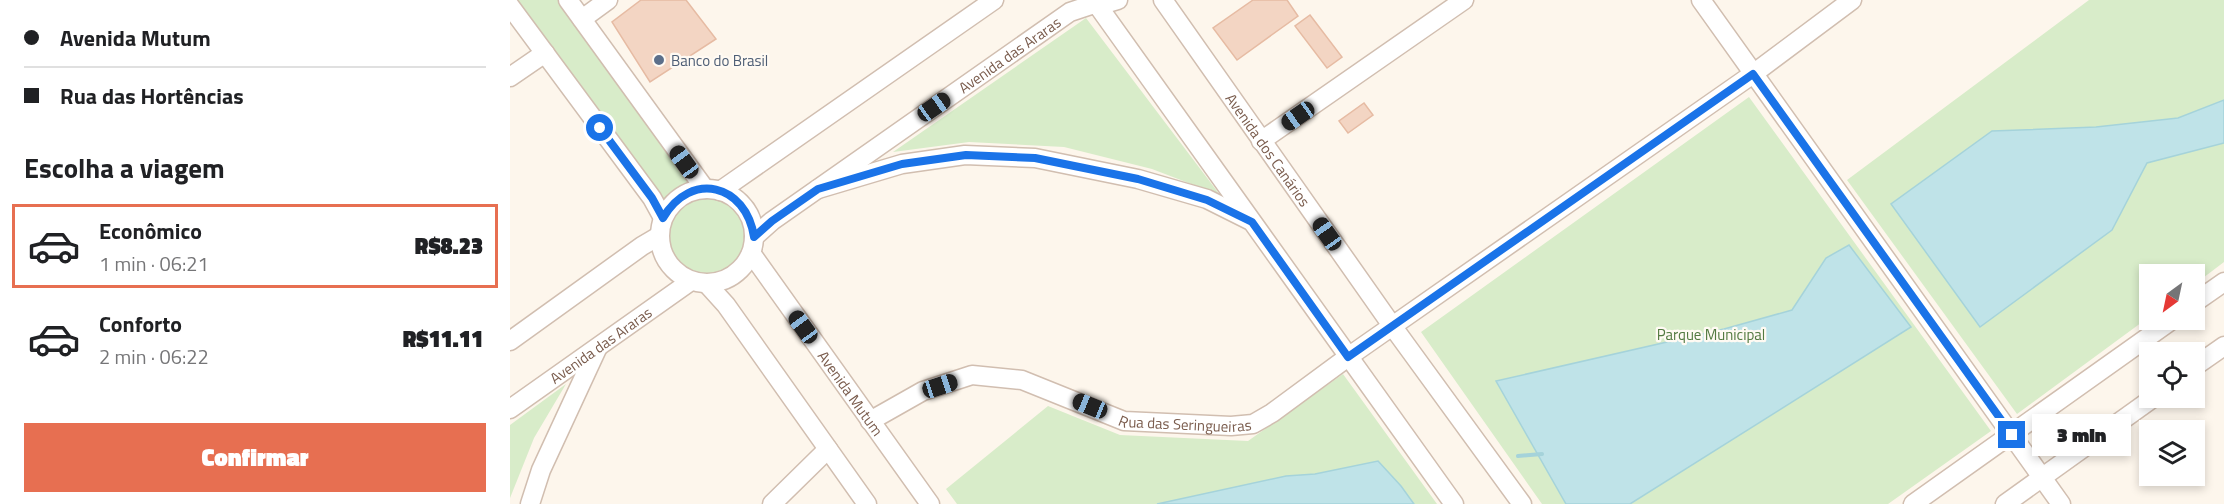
<!DOCTYPE html>
<html lang="pt">
<head>
<meta charset="utf-8">
<style>
  body { margin:0; font-family:"Titillium Web",sans-serif; background:#f2f2f2; color:#202124; height:100vh; display:flex; flex-direction:column; font-size:22px; white-space:nowrap }
  * { box-sizing:border-box; margin:0 }
  p { font-size:20px; color:#757577 }
  .icon { flex:none; width:33px; height:33px; fill:none; stroke:currentColor; stroke-width:2; stroke-linecap:round; stroke-linejoin:round }
  .map { position:relative; flex:1; overflow:hidden }
  .panel { display:flex; flex-direction:column; background:#fff; width:510px }
  .panel>* { flex:none }
  .hud { display:grid; align-content:center; height:132px; padding:0 24px; background:#fff }
  .needle { width:39px; rotate:213deg }
  .fabs { position:absolute; left:1629px; top:264px; display:grid; gap:12px }
  .fabs a { display:grid; place-items:center; width:66px; height:66px; border-radius:0px; background:#fff; box-shadow:0 3px 9px #0003; font-size:30px }
  .end { position:absolute; width:27px; height:27px; margin:-14px; border:8px solid #1a73e8; background:#fff; box-shadow:0 0 0 3px #fff }
  .from { border-radius:50% }
  .bubble { position:absolute; height:42px; border-radius:0px; background:#fff; box-shadow:0 3px 9px #0003; font-size:20px; font-weight:800; line-height:42px; text-align:center }
  .car { position:absolute; width:18px; height:36px; margin:-18px -9px; border-radius:8px; box-shadow:0 0 4px 2px #0007; background:linear-gradient(#222 24%,#8ab4d8 0 40%,#222 0 76%,#8ab4d8 0 86%,#222 0) }
  .hud b { display:flex; align-items:center; gap:21px; height:57px; font-size:22px }
  .hud b+b { border-top:2px solid #e0e0e0 }
  .hud i { width:15px; height:15px; background:#202124 }
  ul { padding:0; list-style:none }
  li { display:flex; align-items:center; gap:18px; height:84px; margin:0 12px 9px; padding:0 12px; border:3px solid transparent; border-radius:0px }
  li div { flex:1 }
  li b { display:block; font-size:22px }
  li em { font-style:normal; font-weight:800 }
  li.active { border-color:#e76f51 }
  li>.icon { width:54px; height:54px; stroke-width:1.5 }
  h2 { padding:0 24px; font-size:27px; line-height:72px }
  .action { display:flex; gap:12px; margin-top:auto; padding:12px 24px }
  .action a { flex:1; height:69px; border-radius:0px; background:#e76f51; color:#fff; font-size:24px; font-weight:800; line-height:69px; text-align:center }
  main { display:flex; flex:1; min-height:0 }
  .map>svg:first-child { display:block }
  .green { fill:#d8ecc9 }
  .water { fill:#bfe3e8; stroke:#a5d3da; stroke-width:1.5 }
  .lines { fill:none; stroke-linecap:round; stroke-linejoin:round }
  .stream { stroke:#a5d3da; stroke-width:4 }
  .building { fill:#f3d5c3; stroke:#e6bba3; stroke-width:1.5 }
  .minor-casing { stroke:#d1beb0; stroke-width:21 }
  .minor { stroke:#fff; stroke-width:18 }
  .route { stroke:#1a73e8; stroke-width:8 }
  .service-dot { fill:#5c6f8a; stroke:#fffaf3; stroke-width:2 }
  .labels { text-anchor:middle; dominant-baseline:central; stroke-width:4.5; stroke-linejoin:round; paint-order:stroke }
  .street-label { font-size:15px; fill:#7a5c4d; stroke:#fffaf3 }
  .service-label { font-size:15px; fill:#4e5e75; stroke:#fffaf3; text-anchor:start }
  .park-label { font-size:15px; fill:#537a41; stroke:#fffaf3 }
</style>
</head>
<body>
<main>
<section class="panel">
<div class="hud">
<b><i class="from"></i>Avenida Mutum</b>
<b><i></i>Rua das Hortências</b>
</div>
<h2>Escolha a viagem</h2>
<ul>
<li class="active"><svg class="icon" aria-label="car" viewBox="0 0 24 24"><path d="M5 17H2v-5l4-1 3-4h7l3 4 3 1v5h-3M9 17h6M6 11h13"/><circle cx="7" cy="17" r="2"/><circle cx="17" cy="17" r="2"/></svg><div><b>Econômico</b><p>1 min · 06:21</p></div><em>R$8.23</em></li>
<li><svg class="icon" aria-label="car" viewBox="0 0 24 24"><path d="M5 17H2v-5l4-1 3-4h7l3 4 3 1v5h-3M9 17h6M6 11h13"/><circle cx="7" cy="17" r="2"/><circle cx="17" cy="17" r="2"/></svg><div><b>Conforto</b><p>2 min · 06:22</p></div><em>R$11.11</em></li>
</ul>
<div class="action"><a>Confirmar</a></div>
</section>
<div class="map">
<svg width="1714" height="504" viewBox="0 0 1714 504">
  <rect width="100%" height="100%" fill="#fdf6ec"/>
  <path class="green" d="M6 0H48L178 183 158 194 151 203Z
    M1579 0H1714V262L1685 284 1684 274H1640L1639 317 1507 414 1337 180Z
    M576 18 710 195 642 169 554 147 459 142 383 152Z
    M1239 97 1481 431 1378 504H1032L911 332Z
    M159 236a38 38 0 1 1 76 0a38 38 0 1 1-76 0Z
    M833 374 927 504H447L436 489 538 406 610 435 738 441Z
    M56 384 24 438 0 498V425Z"/>
  <path class="water" d="M1714 100V143L1637 163 1602 230 1470 327 1381 204 1482 131 1586 127 1668 118Z
    M1339 245 1401 327 1120 504H1056L986 381 1214 329 1282 310 1316 258Z
    M868 461 891 486 904 504H647L776 476 805 474Z"/>
  <g class="lines">
    <path class="stream" d="M1008 456 1032 454"/>
  </g>
  <path class="building" d="M131 0H176L206 39 140 82 102 22Z
    M743 0H777L788 16 727 60 703 28Z
    M800 15 832 57 817 68 785 26Z
    M854 103 863 115 838 133 829 121Z"/>
  <g class="lines">
    <defs>
      <g id="minor">
        <path d="M58 0 195 189"/>
        <path id="s1" d="M653 0 883 327 1012 504"/>
        <path d="M1191 0 1551 504"/>
        <path d="M579 4 588 6 608 0"/>
        <path d="M0 6 142 198 153 218"/>
        <path d="M588 6 944 504"/>
        <path d="M72 19 98 0"/>
        <path d="M0 77 35 53"/>
        <path d="M751 141 954 0"/>
        <path d="M308 189 392 164 455 155 525 158 628 179 697 199 739 220"/>
        <circle cx="197" cy="236" r="47"/>
        <path d="M210 191 484 0"/>
        <path id="s2" d="M244 237 262 221 560 12 581 5"/>
        <path id="s3" d="M241 253 420 504"/>
        <path d="M197 284 216 305 357 504"/>
        <path d="M1684 303 1714 282"/>
        <path d="M0 341 132 246 149 236"/>
        <path d="M1684 367 1714 346"/>
        <path id="s4" d="M0 409 181 281"/>
        <path id="s5" d="M360 421 413 391 462 375 512 380 614 421 721 426 743 424 762 413 838 357 1243 74 1342 0"/>
        <path d="M20 504 31 470 87 349"/>
        <path d="M262 504 318 449"/>
        <path d="M1403 504 1662 320"/>
        <path d="M1495 504 1643 398"/>
      </g>
    </defs>
    <use href="#minor" class="minor-casing"/>
    <use href="#minor" class="minor"/>
  </g>
  <g class="lines">
    <path class="route" d="M90 128 142 198 153 218C181 170 236 184 244 237L262 221 308 189 392 164 456 155 525 158 628 179 697 200 742 222 838 357 1243 74 1502 435"/>
  </g>
  <circle class="service-dot" cx="149" cy="60" r="6"/>
  <g class="labels">
    <g class="street-label">
      <text stroke="none"><textPath href="#s2" startOffset="314">Avenida das Araras</textPath></text>
      <text stroke="none"><textPath href="#s1" startOffset="183">Avenida dos Canários</textPath></text>
      <text stroke="none"><textPath href="#s4" startOffset="111">Avenida das Araras</textPath></text>
      <text stroke="none"><textPath href="#s3" startOffset="172">Avenida Mutum</textPath></text>
      <text stroke="none"><textPath href="#s5" startOffset="334">Rua das Seringueiras</textPath></text>
    </g>
    <g class="service-label">
      <text x="161" y="60">Banco do Brasil</text>
    </g>
    <g class="park-label">
      <text x="1201" y="334">Parque Municipal</text>
    </g>
  </g>
</svg>
<div class="fabs">
<a><svg class="needle" viewBox="-14 -14 28 28"><path d="M0-13l5 13h-10z" fill="#e53935"/><path d="M0 13l5-13h-10z" fill="#757577"/></svg></a>
<a><svg class="icon" aria-label="locate" viewBox="0 0 24 24"><circle cx="12" cy="12" r="6"/><path d="M12 2v4M12 18v4M2 12h4M18 12h4"/></svg></a>
<a><svg class="icon" aria-label="layers" viewBox="0 0 24 24"><path d="M12 4l9 5-9 5-9-5zM3 14l9 5 9-5"/></svg></a>
</div>
<i class="end from" style="left:90px;top:128px"></i>
<i class="end" style="left:1502px;top:435px"></i>
<div class="bubble" style="left:1522px;top:414px;width:99px">3 min</div>
<i class="car" style="left:424px;top:107px;rotate:55deg"></i>
<i class="car" style="left:788px;top:116px;rotate:235deg"></i>
<i class="car" style="left:174px;top:162px;rotate:324deg"></i>
<i class="car" style="left:817px;top:234px;rotate:325deg"></i>
<i class="car" style="left:293px;top:327px;rotate:324deg"></i>
<i class="car" style="left:430px;top:386px;rotate:72deg"></i>
<i class="car" style="left:580px;top:406px;rotate:292deg"></i>
</div>
</main>
</body>
</html>
